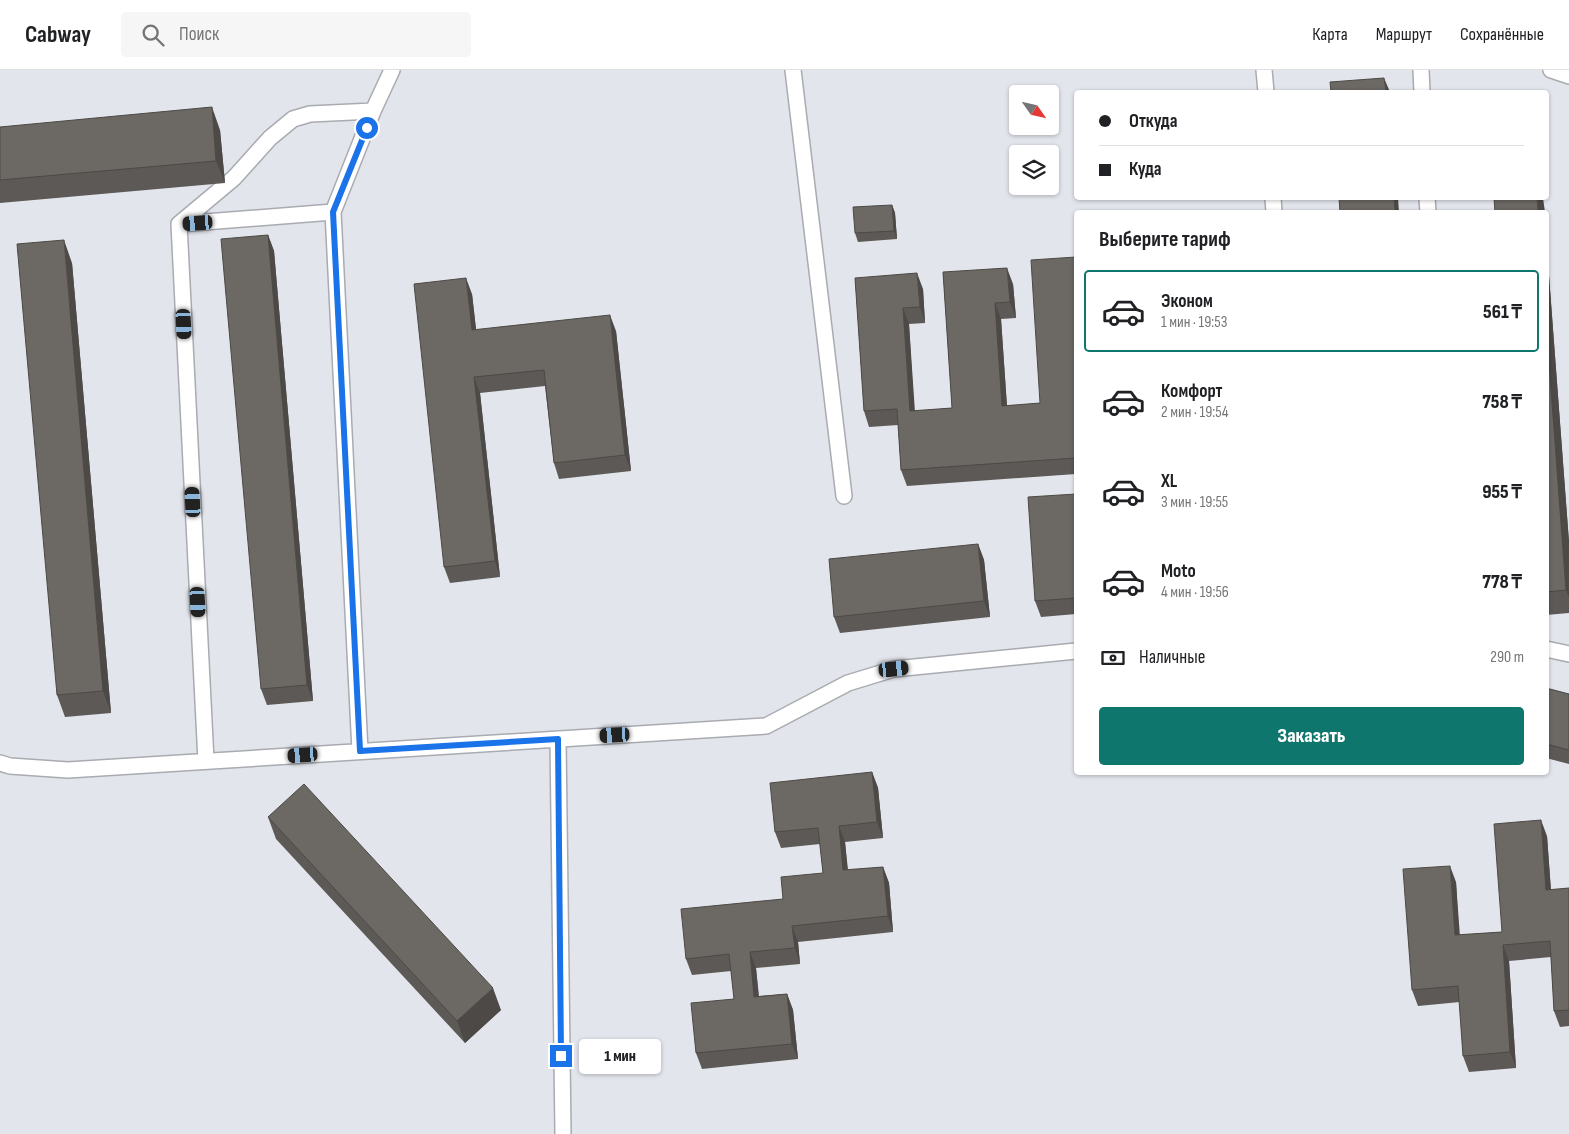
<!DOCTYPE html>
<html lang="ru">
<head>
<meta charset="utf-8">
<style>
  body { margin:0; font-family:"Sofia Sans Condensed",sans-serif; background:#f6f6f6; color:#202124; height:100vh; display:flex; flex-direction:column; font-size:19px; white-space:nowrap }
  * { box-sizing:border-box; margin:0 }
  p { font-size:16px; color:#757577 }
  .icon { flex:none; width:28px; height:28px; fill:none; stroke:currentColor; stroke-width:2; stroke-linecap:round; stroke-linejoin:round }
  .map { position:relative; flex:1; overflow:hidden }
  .panel { position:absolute; left:1074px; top:140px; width:475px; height:565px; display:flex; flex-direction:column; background:#fff; border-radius:5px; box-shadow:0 1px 4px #0004 }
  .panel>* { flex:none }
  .banner { position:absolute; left:1074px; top:20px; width:475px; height:110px; border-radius:5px; box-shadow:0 1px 4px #0004; display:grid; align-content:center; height:110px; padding:0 25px; background:#fff }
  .needle { width:32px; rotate:124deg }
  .tools { position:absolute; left:1009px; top:15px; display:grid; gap:10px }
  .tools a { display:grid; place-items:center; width:50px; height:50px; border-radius:5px; background:#fff; box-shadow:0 1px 4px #0004; font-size:25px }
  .end { position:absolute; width:22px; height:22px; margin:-11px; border:6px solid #1a73e8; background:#fff; box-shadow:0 0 0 2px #fff }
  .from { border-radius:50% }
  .bubble { position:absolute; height:35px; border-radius:5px; background:#fff; box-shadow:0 1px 4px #0004; font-size:16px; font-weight:800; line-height:35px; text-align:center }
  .car { position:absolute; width:15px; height:30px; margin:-15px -8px; border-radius:6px; box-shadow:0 0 4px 1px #0007; background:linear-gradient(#222 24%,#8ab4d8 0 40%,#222 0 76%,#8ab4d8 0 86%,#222 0) }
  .banner b { display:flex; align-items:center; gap:18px; height:48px; font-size:19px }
  .banner b+b { border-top:1px solid #e0e0e0 }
  .banner i { width:12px; height:12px; background:#202124 }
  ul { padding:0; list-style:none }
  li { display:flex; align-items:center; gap:15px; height:82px; margin:0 10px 8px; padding:0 15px; border:2px solid transparent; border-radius:5px }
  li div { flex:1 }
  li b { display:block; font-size:19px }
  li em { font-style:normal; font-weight:800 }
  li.current { border-color:#0f766e }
  li>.icon { width:45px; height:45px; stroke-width:1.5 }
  h2 { padding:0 25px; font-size:22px; line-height:60px }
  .pay { display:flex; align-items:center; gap:12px; height:55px; padding:0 25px; font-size:19px }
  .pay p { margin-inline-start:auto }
  .action { display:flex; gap:10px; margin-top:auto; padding:10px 25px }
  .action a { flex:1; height:58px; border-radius:5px; background:#0f766e; color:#fff; font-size:20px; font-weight:800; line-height:58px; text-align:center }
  header { display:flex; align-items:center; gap:30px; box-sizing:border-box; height:70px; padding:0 25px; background:#fff; border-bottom:1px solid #e0e0e0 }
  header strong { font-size:24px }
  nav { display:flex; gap:28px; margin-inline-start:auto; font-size:18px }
  .search { width:350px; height:45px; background:#f6f6f6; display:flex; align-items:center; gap:12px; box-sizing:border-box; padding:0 18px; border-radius:5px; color:#757577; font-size:19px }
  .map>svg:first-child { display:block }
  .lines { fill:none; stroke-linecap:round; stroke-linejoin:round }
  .service-casing { stroke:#a9abb1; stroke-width:18 }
  .service { stroke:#fff; stroke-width:15 }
  .wall { fill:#5d5956 }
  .shaded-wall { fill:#4c4946 }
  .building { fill:#6c6864; stroke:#4c4946 }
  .route { stroke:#1a73e8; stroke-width:6 }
</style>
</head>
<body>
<header>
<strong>Cabway</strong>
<div class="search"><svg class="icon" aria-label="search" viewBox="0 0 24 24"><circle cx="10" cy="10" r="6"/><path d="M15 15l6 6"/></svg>Поиск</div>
<nav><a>Карта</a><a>Маршрут</a><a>Сохранённые</a></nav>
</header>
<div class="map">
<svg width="1569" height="1064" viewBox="0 0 1569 1064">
  <rect width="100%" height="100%" fill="#e2e5eb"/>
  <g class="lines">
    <defs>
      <path id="service" d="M793 0 844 426
        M1264 0 1266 22
        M1421 0 1422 22
        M1551 0 1569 6
        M1273 128 1274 142
        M1427 128 1428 142
        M333 142 179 154 234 108 270 68 293 49 310 44 373 41
        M179 154 206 691
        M1546 579 1569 584
        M558 669 563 1064
        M360 681 333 142 373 41 392 0
        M0 693 10 696 68 700 766 656 848 613 894 599 1076 581"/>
    </defs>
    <use href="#service" class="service-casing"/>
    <use href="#service" class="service"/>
  </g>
  <path class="wall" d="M0 57 220 60 225 113 0 133Z
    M892 135 895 143 897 169 858 172 855 163Z
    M268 165 274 181 313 631 267 635 261 619Z
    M1546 166 1569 472V543L1546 545Z
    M1076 187V404L907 416 901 400 898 355 869 357 864 341 855 208 923 219 925 253 909 254 914 341 952 338 943 202 1013 214 1016 248 1001 249 1007 336 1040 333Z
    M72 193 111 643 65 647 57 625Z
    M472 224 476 260 616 261 631 401 559 409 554 393 545 316 480 323 500 507 450 513 444 497Z
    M1076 424V544L1041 547 1035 531Z
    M978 474 984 490 990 547 840 563 834 547Z
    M1546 618 1569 624V694L1546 688Z
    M872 702 878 718 883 768 845 772 848 800 883 797 889 813 893 862 798 872 800 894 756 898 759 926 787 924 793 940 798 989 702 999 696 983 734 929 731 901 692 905 686 889 783 829 823 803 820 774 781 778 775 762Z
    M268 747 501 940 465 973 276 769Z
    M1547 766 1551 820 1569 818V956L1560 957 1554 941 1551 887 1509 891 1516 998 1469 1002 1463 986 1460 932 1418 936 1412 920 1456 812 1459 865 1502 862Z"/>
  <path class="shaded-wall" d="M1384 8 1390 22H1386Z
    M212 37 220 60 225 113 216 91Z
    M1394 128H1398L1399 142H1395Z
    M1537 128H1543L1545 142H1538Z
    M892 135 895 143 897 169 894 161Z
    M268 165 274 181 313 631 307 615Z
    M1546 166 1569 472V528L1566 520 1546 252Z
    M64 170 72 193 111 643 103 621Z
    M1007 198 1013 214 1016 248 1010 232Z
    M917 203 923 219 925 253 920 237Z
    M466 208 472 224 478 276 472 260Z
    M995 233 1001 249 1008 352 1002 336Z
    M903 238 909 254 916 357 910 341Z
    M610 245 616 261 631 401 625 385Z
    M474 307 480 323 500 507 495 491Z
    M978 474 984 490 990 547 984 531Z
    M872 702 878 718 883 768 877 752Z
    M1541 750 1547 766 1552 836 1546 820Z
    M839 756 845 772 849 816 843 800Z
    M1450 796 1456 812 1461 881 1455 865Z
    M883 797 889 813 893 862 888 846Z
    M792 856 798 872 800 894 795 878Z
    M1503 875 1509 891 1516 998 1510 982Z
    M750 882 756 898 760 943 754 927Z
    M493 918 501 940 465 973 457 951Z
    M787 924 793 940 798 989 792 974Z"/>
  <path class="building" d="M1384 8 1386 22H1331L1330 12Z
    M212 37 216 91 0 110V57Z
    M1339 128H1394L1395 142H1340Z
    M1494 128H1537L1538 142H1495Z
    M892 135 894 161 855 163 853 137Z
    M268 165 307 615 261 619 221 169Z
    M64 170 103 621 57 625 17 174Z
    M1076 187V388L901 400 897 339 864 341 855 208 917 203 920 237 903 238 910 341 952 338 943 202 1007 198 1010 232 995 233 1002 336 1040 333 1031 190Z
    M466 208 472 260 610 245 625 385 554 393 544 300 474 307 495 491 444 497 414 214Z
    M1546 252 1566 520 1546 522Z
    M1076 424V528L1035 531 1028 427Z
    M978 474 984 531 834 547 829 489Z
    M1546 618 1569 624V680L1546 674Z
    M872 702 877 752 839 756 843 800 883 797 888 846 792 856 795 878 750 882 754 927 787 924 792 974 696 983 691 933 734 929 729 884 686 889 681 839 783 829 781 807 823 803 818 758 775 762 770 713Z
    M304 714 493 918 457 951 268 747Z
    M1541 750 1546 820 1569 818V940L1554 941 1550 871 1503 875 1510 982 1463 986 1458 916 1412 920 1403 799 1450 796 1455 865 1502 862 1494 754Z"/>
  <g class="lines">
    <path class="route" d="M367 58 333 142 360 681 558 669 561 986"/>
  </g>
</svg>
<div class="tools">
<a><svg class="needle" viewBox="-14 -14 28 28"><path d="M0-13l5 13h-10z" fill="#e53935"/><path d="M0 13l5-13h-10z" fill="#757577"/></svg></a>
<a><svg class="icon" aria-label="layers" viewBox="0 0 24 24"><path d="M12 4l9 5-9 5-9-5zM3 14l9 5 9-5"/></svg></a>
</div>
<i class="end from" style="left:367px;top:58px"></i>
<i class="end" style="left:561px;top:986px"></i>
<div class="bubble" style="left:579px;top:969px;width:82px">1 мин</div>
<i class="car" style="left:198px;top:153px;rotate:266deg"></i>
<i class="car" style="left:184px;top:254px;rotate:177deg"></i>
<i class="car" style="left:193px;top:432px;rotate:357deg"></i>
<i class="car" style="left:198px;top:532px;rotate:177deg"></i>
<i class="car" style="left:894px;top:599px;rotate:84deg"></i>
<i class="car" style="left:615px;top:665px;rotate:267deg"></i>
<i class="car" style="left:303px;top:685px;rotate:266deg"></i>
<div class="banner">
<b><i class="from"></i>Откуда</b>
<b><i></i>Куда</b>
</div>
<section class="panel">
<h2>Выберите тариф</h2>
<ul>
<li class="current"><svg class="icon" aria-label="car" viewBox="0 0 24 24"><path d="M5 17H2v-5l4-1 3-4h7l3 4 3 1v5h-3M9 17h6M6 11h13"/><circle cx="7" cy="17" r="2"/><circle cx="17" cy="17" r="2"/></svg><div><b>Эконом</b><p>1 мин · 19:53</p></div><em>561 ₸</em></li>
<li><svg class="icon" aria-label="car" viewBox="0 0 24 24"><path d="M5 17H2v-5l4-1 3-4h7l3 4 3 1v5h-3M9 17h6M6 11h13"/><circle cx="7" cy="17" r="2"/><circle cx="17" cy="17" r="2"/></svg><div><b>Комфорт</b><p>2 мин · 19:54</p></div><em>758 ₸</em></li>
<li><svg class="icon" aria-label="car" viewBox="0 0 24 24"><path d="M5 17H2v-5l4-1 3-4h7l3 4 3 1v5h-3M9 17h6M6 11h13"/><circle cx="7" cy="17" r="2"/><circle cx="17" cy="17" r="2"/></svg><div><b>XL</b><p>3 мин · 19:55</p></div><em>955 ₸</em></li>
<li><svg class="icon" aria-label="car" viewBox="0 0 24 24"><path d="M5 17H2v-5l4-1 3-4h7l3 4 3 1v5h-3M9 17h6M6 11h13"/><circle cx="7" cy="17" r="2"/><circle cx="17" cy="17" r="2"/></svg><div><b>Moto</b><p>4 мин · 19:56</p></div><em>778 ₸</em></li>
</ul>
<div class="pay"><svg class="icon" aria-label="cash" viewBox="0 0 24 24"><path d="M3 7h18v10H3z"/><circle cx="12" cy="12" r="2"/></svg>Наличные<p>290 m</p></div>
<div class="action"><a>Заказать</a></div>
</section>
</div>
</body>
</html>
